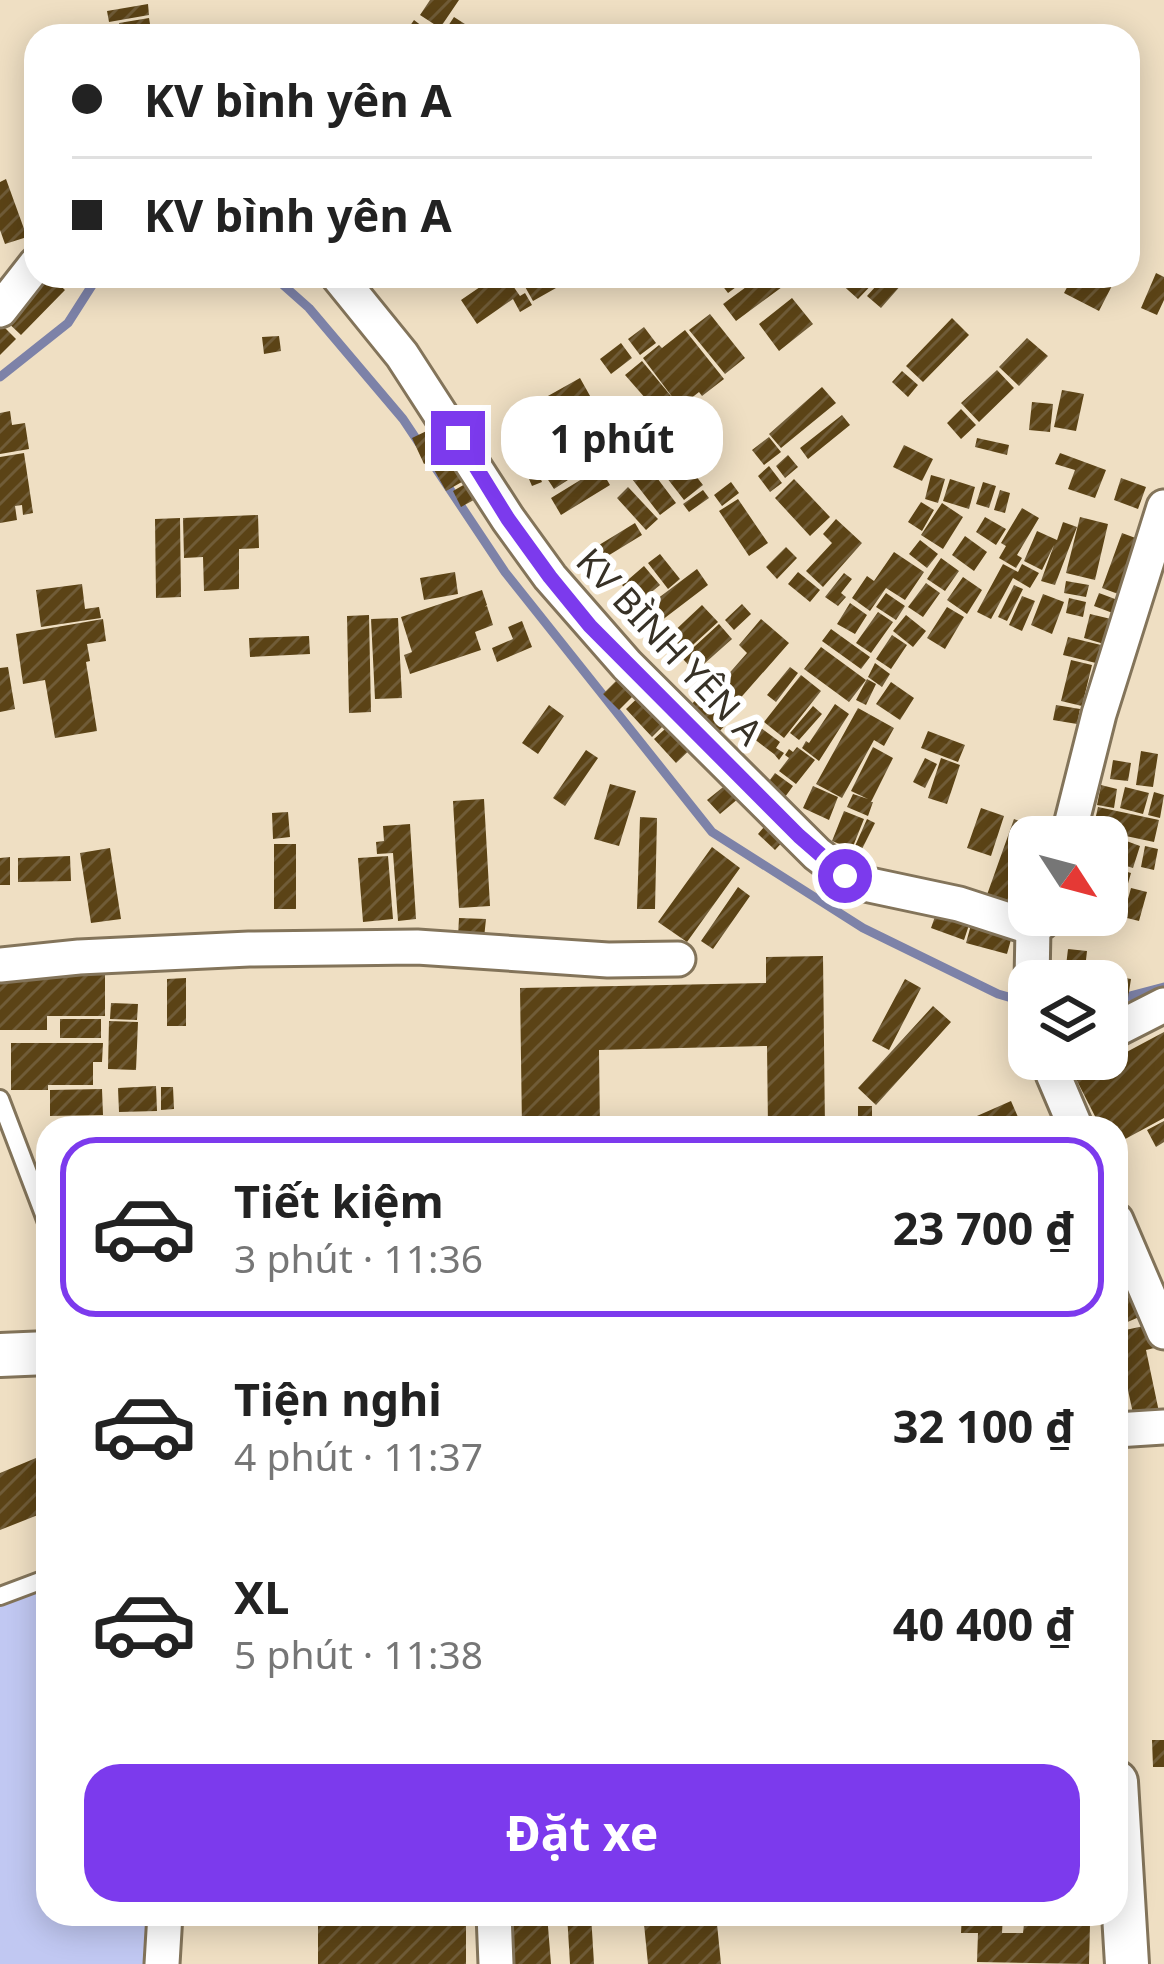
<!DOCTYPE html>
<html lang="vi">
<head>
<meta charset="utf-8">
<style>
  body { margin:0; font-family:"Noto Sans",sans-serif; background:#f2f2f2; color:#222; height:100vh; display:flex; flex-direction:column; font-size:45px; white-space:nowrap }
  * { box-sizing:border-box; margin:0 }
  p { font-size:39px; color:#767676 }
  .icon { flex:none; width:66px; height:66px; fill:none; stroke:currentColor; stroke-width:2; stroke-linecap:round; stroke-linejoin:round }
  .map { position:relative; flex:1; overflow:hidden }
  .details { position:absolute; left:36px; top:1116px; width:1092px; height:810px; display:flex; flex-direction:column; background:#fff; border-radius:36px; box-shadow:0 6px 30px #0003 }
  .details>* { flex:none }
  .hud { position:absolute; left:24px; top:24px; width:1116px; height:264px; border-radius:36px; box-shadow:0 6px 30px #0003; display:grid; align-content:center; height:264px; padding:0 48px; background:#fff }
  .needle { width:78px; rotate:126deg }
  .controls { position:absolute; left:1008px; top:816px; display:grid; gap:24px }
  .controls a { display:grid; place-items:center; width:120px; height:120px; border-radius:24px; background:#fff; box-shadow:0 6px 30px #0003; font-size:60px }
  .end { position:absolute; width:54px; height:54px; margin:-27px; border:15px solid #7c3aed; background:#fff; box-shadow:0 0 0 6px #fff }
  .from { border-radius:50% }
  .bubble { position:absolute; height:84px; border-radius:36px; background:#fff; box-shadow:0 6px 30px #0003; font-size:39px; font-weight:700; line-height:84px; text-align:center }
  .hud b { display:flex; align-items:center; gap:42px; height:114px; font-size:45px }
  .hud b+b { border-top:3px solid #e0e0e0 }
  .hud i { width:30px; height:30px; background:#222 }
  ul { padding:21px 0 0; list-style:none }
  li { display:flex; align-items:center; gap:36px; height:180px; margin:0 24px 18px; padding:0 24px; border:6px solid transparent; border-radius:36px }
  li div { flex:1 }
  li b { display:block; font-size:45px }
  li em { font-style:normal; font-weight:700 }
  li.selected { border-color:#7c3aed }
  li>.icon { width:108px; height:108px; stroke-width:1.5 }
  .action { display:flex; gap:24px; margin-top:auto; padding:24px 48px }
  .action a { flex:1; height:138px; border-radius:36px; background:#7c3aed; color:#fff; font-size:48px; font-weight:700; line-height:138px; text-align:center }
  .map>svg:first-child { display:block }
  .green { fill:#c1c8f2 }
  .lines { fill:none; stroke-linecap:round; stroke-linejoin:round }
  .stream { stroke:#7d82a8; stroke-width:9 }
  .building { fill:url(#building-hatch) }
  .service-casing { stroke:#83745a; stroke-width:22 }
  .minor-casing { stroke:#83745a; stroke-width:39 }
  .tertiary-casing { stroke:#83745a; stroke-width:48 }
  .service { stroke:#fff; stroke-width:16 }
  .minor { stroke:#fff; stroke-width:33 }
  .tertiary { stroke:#fff; stroke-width:42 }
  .route { stroke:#7c3aed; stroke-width:15 }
  .labels { text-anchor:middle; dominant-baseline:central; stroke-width:12; stroke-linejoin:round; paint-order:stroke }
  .street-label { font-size:36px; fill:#373126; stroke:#fff }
</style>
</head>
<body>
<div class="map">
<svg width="1164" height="1964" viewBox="0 0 1164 1964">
  <defs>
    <pattern id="building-hatch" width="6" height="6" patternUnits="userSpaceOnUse" patternTransform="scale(3)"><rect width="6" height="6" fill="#5b4316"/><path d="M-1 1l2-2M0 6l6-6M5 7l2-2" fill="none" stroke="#705c38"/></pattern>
  </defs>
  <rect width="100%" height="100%" fill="#efdfc3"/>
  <path class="green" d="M48 1578V1914H165L162 1964H0V1596Z"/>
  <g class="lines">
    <path class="stream" d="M273 276 309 308 403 419 505 572 712 832 863 928 998 994 1029 1003
      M0 377 68 323 98 276
      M1107 1002 1164 987"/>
  </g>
  <path class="building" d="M430 0H459L440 28 420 15Z
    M148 4 149 15 109 22 107 11Z
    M454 17 468 26 461 36 446 29Z
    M149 18 152 36H121L119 23Z
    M414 20 435 36H403Z
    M6 179 27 237 5 244 0 230V182Z
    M1156 273 1164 277V300L1157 315 1141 308Z
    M45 276H50L65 290 21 335 3 318Z
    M496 276H506L520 296 525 293 532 305 520 312 513 299 477 324 461 300Z
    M519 276H549L556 288 533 301Z
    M715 276H751L728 293Z
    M761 276H797L736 321 723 304Z
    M834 276 845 277 880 276 858 299 839 282 834 287 829 282Z
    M885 276H909L881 308 867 296Z
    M1073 276H1117L1099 311 1064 293Z
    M792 298 813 324 779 351 759 324Z
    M710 314 745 358 725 374 689 330Z
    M952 318 969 335 923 382 906 366Z
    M0 323 16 339 0 355Z
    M644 327 656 343 640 355 628 339Z
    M685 330 724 379 702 396 699 392 680 407 683 409 667 423 625 375 642 361 676 402 643 358 659 345 662 348Z
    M279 336 281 351 264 354 262 337Z
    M1027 338 1048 356 1019 386 999 367Z
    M621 343 632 358 611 374 600 359Z
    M997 370 1014 388 979 422 961 403Z
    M902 371 918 385 908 397 892 382Z
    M580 378 594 403 553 426 539 401Z
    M822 387 836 403 781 448 769 434Z
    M1062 390 1084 394 1076 431 1054 427Z
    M535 398 547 420 538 425 527 403Z
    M1032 402 1053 404 1050 432 1029 430Z
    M961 409 976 425 961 439 947 423Z
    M10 411 12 425 25 423 29 449 0 454V413Z
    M611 411 630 440 554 489 535 460Z
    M842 415 850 425 808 459 800 448Z
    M439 425 451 451 424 464 412 438Z
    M665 437 703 485 684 500 646 451Z
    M769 437 781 452 764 465 752 450Z
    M977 438 1009 445 1007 455 975 447Z
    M904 445 933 459 922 481 893 467Z
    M24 453 33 513 23 515 22 505 15 506 17 520 0 523V457Z
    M1060 453 1106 470 1095 498 1068 489 1075 470 1055 464Z
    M453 454 467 479 446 491 432 466Z
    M639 454 676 503 660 515 622 466Z
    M788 455 798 467 785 478 776 466Z
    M532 458 542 482 532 486 522 463Z
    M769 466 782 483 770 492 758 476Z
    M600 468 610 485 561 515 551 498Z
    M931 475 945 479 938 503 925 499Z
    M1121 478 1146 487 1138 509 1114 500Z
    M794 479 830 517 810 536 775 498Z
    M950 479 975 487 969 509 943 501Z
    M472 480 481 496 461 507 453 491Z
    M731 482 739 493 722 506 714 495Z
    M983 482 996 486 989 508 976 504Z
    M628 487 658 519 646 530 617 498Z
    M703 490 709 498 689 512 683 504Z
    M1000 490 1010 493 1005 513 994 510Z
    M738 499 768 543 749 556 719 511Z
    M921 502 934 510 922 531 908 522Z
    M942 503 963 517 943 549 921 535Z
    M1022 508 1039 518 1017 555 1022 558 1016 568 999 558 1006 546 1001 543Z
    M258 515 259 548 239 549V589L204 591 203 557 184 558 183 518Z
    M985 517 1006 529 996 545 976 532Z
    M1080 517 1108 524 1095 580 1066 573Z
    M180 518 181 597 156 598 155 519Z
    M836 519 862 543 823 587 806 571 832 543 823 534Z
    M1063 522 1077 527 1055 585 1041 581 1054 545 1042 570 1024 561 1037 531 1057 540Z
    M635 523 642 535 588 568 581 556Z
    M1122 533 1149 543 1129 598 1102 588Z
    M965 536 987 552 974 571 952 555Z
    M920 540 938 554 927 568 909 554Z
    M786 547 797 558 777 579 766 567Z
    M894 552 924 572 905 600 886 588 870 611 852 598 867 576 874 581Z
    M660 554 680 579 668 589 648 563Z
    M941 558 959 571 945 591 927 579Z
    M1003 564 1018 572 1022 564 1039 573 1030 588 1013 578 991 619 977 612Z
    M644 566 660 585 637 604 622 585Z
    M697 569 708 585 649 630 637 614Z
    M455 572 458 594 424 600 420 578Z
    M798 572 820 590 810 602 788 584Z
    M844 573 852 579 841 593 846 597 838 606 825 597Z
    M963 577 982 590 967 614 947 600Z
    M1066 581 1089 585 1086 597 1064 593Z
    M926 583 940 593 923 617 908 607Z
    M82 584 85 609 99 607 101 618 41 627 36 590Z
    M1014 585 1023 589 1007 621 998 617Z
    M482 590 487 605 485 607 487 606 493 625 475 632 481 650 410 674 404 655 412 652 401 617Z
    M886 593 905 606 896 620 876 607Z
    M1099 593 1123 602 1118 615 1094 606Z
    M1043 594 1064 602 1052 634 1031 625Z
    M1022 596 1035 601 1022 631 1009 625Z
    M1069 598 1086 602 1083 617 1066 613Z
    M850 603 867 615 855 634 837 624Z
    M742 604 751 614 734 630 725 620Z
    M702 605 718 622 683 654 668 637Z
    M947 607 964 617 945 649 927 638Z
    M878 612 893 622 871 653 856 643Z
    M1090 614 1111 619 1104 644 1084 638Z
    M369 615 371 712 349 713 347 616Z
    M906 615 926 631 913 647 893 631Z
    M398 618 402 698 375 699 371 619Z
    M103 619 106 641 87 644 90 661 86 662 97 731 55 738 45 680 23 684 16 634Z
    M761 619 789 643 737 702 718 686 747 653 739 645Z
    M522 621 532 647 497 662 492 648 513 639 508 627Z
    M719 624 732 639 695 672 682 658Z
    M831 629 870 657 861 669 822 641Z
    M892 635 907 645 891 669 876 659Z
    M309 636 310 654 250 657 249 638Z
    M1068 637 1101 645 1096 663 1063 655Z
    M821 647 866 680 849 702 804 669Z
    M1071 660 1092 665 1082 706 1061 701Z
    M875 663 890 674 882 687 868 677Z
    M8 667 15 709 0 712V668Z
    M790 667 798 673 776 702 767 695Z
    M627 670 643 686 619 710 603 694Z
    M801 675 821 691 784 738 764 722Z
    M867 679 876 684 866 705 856 700Z
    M891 682 914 698 900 720 876 704Z
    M710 685 738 712 714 737 686 710Z
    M647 689 673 716 652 737 626 709Z
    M835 704 849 714 819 761 802 748 806 741 809 743Z
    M549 705 564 716 538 754 522 743Z
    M1056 705 1080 709 1077 724 1053 720Z
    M813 706 822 714 799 740 790 733Z
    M858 708 894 728 884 746 874 740 842 798 816 784Z
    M675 720 697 743 676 763 654 739Z
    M757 725 780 742 776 748 784 753 779 760 774 754 749 735Z
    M928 731 965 745 958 762 921 748Z
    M797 747 815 760 796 784 779 771 789 758 785 755 789 749 793 752Z
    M873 747 893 758 871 802H873L868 816 847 807 853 794 868 799 851 791Z
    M586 750 598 758 565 806 553 798Z
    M1141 751 1158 754 1153 787 1136 785Z
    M925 758 937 764 925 788 913 782Z
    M941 758 960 765 947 804 928 798Z
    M1113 760 1131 763 1128 781 1110 779Z
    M775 773 793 786 785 797 767 784Z
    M610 784 636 791 619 846 594 839Z
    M727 784 739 798 720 814 707 800Z
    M1101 785 1117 789 1114 808 1097 805Z
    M813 786 838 797 829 820 803 808Z
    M1125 787 1149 793 1143 814 1120 808Z
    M1154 792 1164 795 1160 818 1148 815Z
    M484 799 490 906 459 908 453 801Z
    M1098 807 1159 820 1154 842 1093 829Z
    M981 808 1004 816 991 856 967 848Z
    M844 811 864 819 852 849 832 841Z
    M288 812 290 837 273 839 272 813Z
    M640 817 657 818 655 909H637Z
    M867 819 875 823 862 849 855 846Z
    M1014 819 1049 832 1047 837H1029V888L1018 918 983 906Z
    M770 820 788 836 775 850 758 834Z
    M410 824 416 919 398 921 393 853 377 854 376 842 384 841 383 826Z
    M1097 831 1117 837 1108 868 1107 837H1096Z
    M1121 839 1140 846 1133 868 1113 862Z
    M274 844H296V909H274Z
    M1145 846 1158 849 1154 870 1141 867Z
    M712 847 740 868 687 942 658 922Z
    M110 848 121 919 91 923 80 853Z
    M70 856 71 881 18 882V858Z
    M388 856 393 919 363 922 358 858Z
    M10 857V885H0V858Z
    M1114 868 1131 873 1117 922 1098 916 1107 915V891Z
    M738 887 750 896 713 949 701 941Z
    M1131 888 1147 892 1139 921 1123 917Z
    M938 908 971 919 964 940 931 928Z
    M974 914 1015 925 1007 954 966 943Z
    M459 918 486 919 484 938 458 936Z
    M1068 949 1087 951 1085 969 1066 966Z
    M823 956 825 1128H768L767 1046 599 1050 600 1128H522L520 988 766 983V957Z
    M1073 968 1131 979 1128 998 1107 994V981H1070Z
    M105 969V1016H47V1030H0V978Z
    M186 978V1026H167V979Z
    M905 979 921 988 889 1050 872 1041Z
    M111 1003 138 1004 137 1020 110 1019Z
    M933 1006 951 1022 876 1105 858 1088Z
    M60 1019H101V1038H60Z
    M109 1021 138 1022 136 1070 108 1069Z
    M1164 1032V1118L1116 1144V1128H1101L1076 1079Z
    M11 1043H103L102 1062H93V1085H48V1090H11Z
    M156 1086 157 1111 119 1112 118 1088Z
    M161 1087H173L174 1109 161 1110Z
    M102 1089 103 1115 50 1116V1090Z
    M1011 1101 1018 1117 994 1128H963L961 1123Z
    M858 1106H872V1119H897V1128H858Z
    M1164 1121V1142L1156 1147 1147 1130Z
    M1134 1285 1146 1314 1116 1327V1293Z
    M1158 1323 1163 1346 1146 1350 1159 1412 1134 1418 1126 1381 1116 1383V1368L1123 1367 1121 1361 1116 1363V1332Z
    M48 1453V1511L0 1530V1473Z
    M1152 1740H1164V1767H1153Z
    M318 1914H466V1964H318Z
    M503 1914H547L551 1964H507Z
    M567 1914H591L594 1964H570Z
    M643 1914H716L721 1964H648Z
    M962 1914 1003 1915 1002 1933H1023L1024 1924 1090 1925 1089 1964 977 1962 978 1933H961Z"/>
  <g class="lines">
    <defs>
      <path id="service" d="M0 1099 48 1225
        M0 1596 48 1578"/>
      <path id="minor" d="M338 276 402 355 508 519 550 577 627 665 817 854 846 876 865 884 959 904 1033 928 1042 922 1044 915
        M0 310 36 264
        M1068 837 1099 714 1164 507
        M0 965 79 957 249 949 417 947 608 960 678 959
        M1032 981 1033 928
        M1107 1034 1164 1005
        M1060 1059 1055 1064 1053 1074 1076 1128
        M1116 1220 1164 1332
        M1116 1430 1164 1427
        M494 1914 496 1964
        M162 1964 165 1914"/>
      <path id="tertiary" d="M0 1355 48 1353
        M1116 1782 1127 1964"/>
    </defs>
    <use href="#service" class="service-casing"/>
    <use href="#minor" class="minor-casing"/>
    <use href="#tertiary" class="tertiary-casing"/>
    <use href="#service" class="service"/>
    <use href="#minor" class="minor"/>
    <use href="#tertiary" class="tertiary"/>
  </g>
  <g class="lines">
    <path class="route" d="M458 438 508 519 550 577 590 626 799 836 845 876"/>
  </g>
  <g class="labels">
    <g class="street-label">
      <text transform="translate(670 646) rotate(47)">KV BÌNH YÊN A</text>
    </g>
  </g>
</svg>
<div class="controls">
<a><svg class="needle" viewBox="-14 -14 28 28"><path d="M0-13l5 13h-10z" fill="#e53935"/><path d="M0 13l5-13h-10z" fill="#767676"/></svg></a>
<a><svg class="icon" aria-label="layers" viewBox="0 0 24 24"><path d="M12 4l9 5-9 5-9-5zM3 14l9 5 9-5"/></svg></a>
</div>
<i class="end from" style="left:845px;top:876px"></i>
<i class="end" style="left:458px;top:438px"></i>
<div class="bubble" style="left:501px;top:396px;width:222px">1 phút</div>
<div class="hud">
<b><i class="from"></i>KV bình yên A</b>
<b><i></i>KV bình yên A</b>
</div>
<section class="details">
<ul>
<li class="selected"><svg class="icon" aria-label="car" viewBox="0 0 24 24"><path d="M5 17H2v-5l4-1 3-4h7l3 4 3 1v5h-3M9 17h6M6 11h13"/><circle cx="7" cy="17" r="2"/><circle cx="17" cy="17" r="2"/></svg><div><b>Tiết kiệm</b><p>3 phút · 11:36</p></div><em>23 700 ₫</em></li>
<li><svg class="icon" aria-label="car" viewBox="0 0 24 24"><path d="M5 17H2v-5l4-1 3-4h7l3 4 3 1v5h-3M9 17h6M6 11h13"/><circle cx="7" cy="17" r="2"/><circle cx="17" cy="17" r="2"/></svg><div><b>Tiện nghi</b><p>4 phút · 11:37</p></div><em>32 100 ₫</em></li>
<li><svg class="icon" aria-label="car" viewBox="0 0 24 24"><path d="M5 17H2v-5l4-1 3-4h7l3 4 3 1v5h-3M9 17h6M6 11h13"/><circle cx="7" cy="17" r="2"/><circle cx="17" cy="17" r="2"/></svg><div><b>XL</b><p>5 phút · 11:38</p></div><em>40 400 ₫</em></li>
</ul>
<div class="action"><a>Đặt xe</a></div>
</section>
</div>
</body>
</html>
